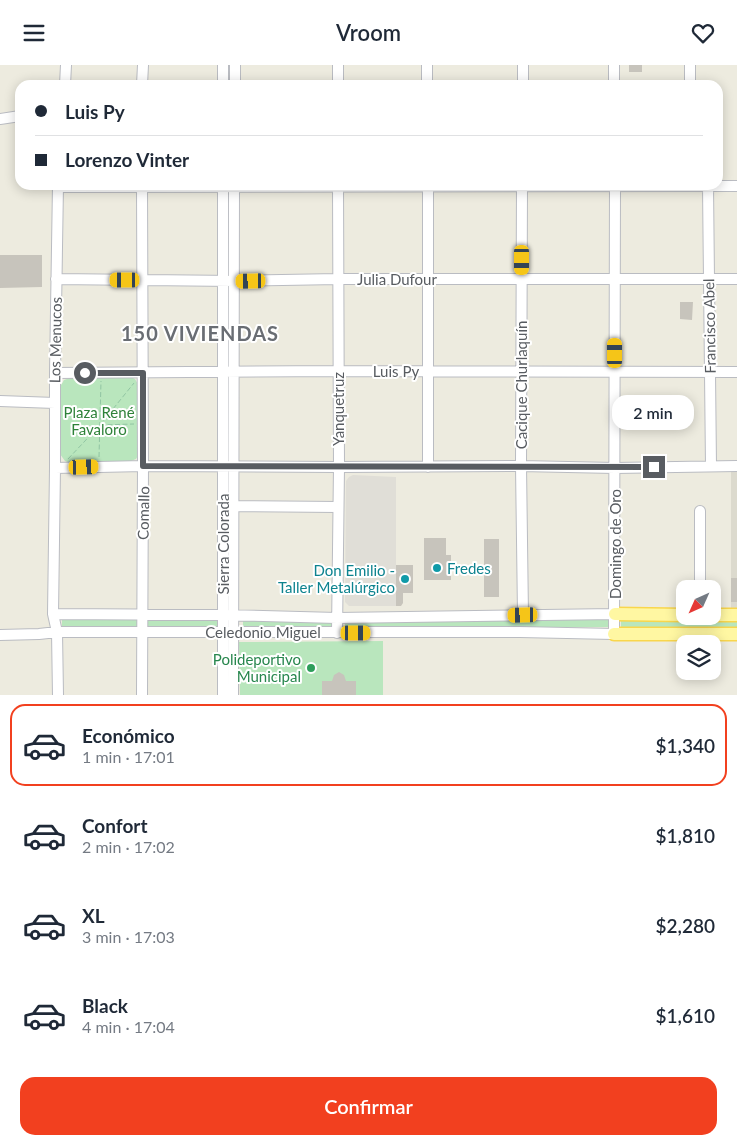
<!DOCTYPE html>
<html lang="es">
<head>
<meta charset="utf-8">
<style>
  body { margin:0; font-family:Lato,sans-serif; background:#f2f2f3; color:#1f2937; height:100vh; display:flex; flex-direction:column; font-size:19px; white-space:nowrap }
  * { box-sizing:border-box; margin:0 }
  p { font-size:16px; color:#747a83 }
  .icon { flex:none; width:28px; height:28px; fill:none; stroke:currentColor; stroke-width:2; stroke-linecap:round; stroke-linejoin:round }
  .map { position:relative; height:630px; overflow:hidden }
  .side { display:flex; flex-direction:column; background:#fff; flex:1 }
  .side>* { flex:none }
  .guide { position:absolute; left:15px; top:15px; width:708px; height:110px; border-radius:15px; box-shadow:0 2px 12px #0003; display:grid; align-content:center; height:110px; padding:0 20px; background:#fff }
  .needle { width:32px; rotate:225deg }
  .controls { position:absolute; left:676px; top:515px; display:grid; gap:10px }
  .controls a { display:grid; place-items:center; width:45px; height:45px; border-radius:10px; background:#fff; box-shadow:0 2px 12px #0003; font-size:25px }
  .end { position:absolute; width:22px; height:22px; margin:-11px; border:6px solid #585c61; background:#fff; box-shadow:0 0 0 2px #fff }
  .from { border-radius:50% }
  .bubble { position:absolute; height:35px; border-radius:15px; background:#fff; box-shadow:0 2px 12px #0003; font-size:16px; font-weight:600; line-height:35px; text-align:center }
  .car { position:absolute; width:15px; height:30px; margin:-15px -8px; border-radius:6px; box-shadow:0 0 4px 1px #0007; background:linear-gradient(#f5c518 24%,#345 0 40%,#f5c518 0 76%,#345 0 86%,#f5c518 0) }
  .guide b { display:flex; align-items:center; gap:18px; height:48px; font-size:19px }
  .guide b+b { border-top:1px solid #e0e1e3 }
  .guide i { width:12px; height:12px; background:#1f2937 }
  ul { padding:9px 0 0; list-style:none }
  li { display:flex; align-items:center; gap:15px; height:82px; margin:0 10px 8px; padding:0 10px; border:2px solid transparent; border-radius:15px }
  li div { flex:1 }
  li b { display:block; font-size:19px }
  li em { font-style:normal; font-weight:600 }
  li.active { border-color:#f2401f }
  li>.icon { width:45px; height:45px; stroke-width:1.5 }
  .primary-button { display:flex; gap:10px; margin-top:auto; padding:10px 20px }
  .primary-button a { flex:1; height:58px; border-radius:15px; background:#f2401f; color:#fff; font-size:20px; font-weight:600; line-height:58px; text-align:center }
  header { display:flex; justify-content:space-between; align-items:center; height:65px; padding:0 20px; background:#fff; font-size:22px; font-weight:600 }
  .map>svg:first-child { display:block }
  .industrial { fill:#e0ded7 }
  .education { fill:#dcdace }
  .green { fill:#b9e6bd }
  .building { fill:#c7c4bc }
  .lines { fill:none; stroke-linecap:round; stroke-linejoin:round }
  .minor-casing { stroke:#babcc2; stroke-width:12 }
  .major-casing { stroke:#f9d64c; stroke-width:15 }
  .path { stroke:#91c5a3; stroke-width:1; stroke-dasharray:5 2.5; stroke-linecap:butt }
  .minor { stroke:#fff; stroke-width:10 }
  .major { stroke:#fff7a2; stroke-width:12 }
  .route { stroke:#585c61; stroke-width:6 }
  .culture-dot { fill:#0f9aa8; stroke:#fff; stroke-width:2 }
  .leisure-dot { fill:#2e9e5b; stroke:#fff; stroke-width:2 }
  .labels { text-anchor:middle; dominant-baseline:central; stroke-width:4; stroke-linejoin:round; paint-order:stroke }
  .street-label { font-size:15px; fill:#585c61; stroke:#fff }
  .park-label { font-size:15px; fill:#2e8239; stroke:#fff }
  .culture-label { font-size:15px; fill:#0d838f; stroke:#fff; text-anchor:start }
  .leisure-label { font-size:15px; fill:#27864d; stroke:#fff; text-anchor:end }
  .district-label { font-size:20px; font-weight:bold; letter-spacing:1px; fill:#696d73; stroke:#fff }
</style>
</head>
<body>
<header><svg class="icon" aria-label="menu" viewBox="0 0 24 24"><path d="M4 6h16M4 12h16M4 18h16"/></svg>Vroom<svg class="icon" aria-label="heart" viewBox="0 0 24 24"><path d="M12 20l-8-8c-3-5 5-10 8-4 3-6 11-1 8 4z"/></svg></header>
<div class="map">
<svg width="737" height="630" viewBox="0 0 737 630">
  <rect width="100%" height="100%" fill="#edebdf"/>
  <path class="industrial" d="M353 410 396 412V541H349L345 537 346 416 349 412Z"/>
  <path class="education" d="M731 407H737V543H731Z"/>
  <path class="green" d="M129 311 135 314 139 321V389L136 394 131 396 73 399 65 396 60 389V322L64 315 73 312Z
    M137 553V563H62V554Z
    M218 553 219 561 147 563V554Z
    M243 554H334V562H243Z
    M345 554H609V562L345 563Z
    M621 554H737V563H621Z
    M383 576V630H240L239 577Z"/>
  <path class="building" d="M629 0H642V7H629Z
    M0 190H42V222L0 223Z
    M680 237H693L692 255 680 254Z
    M424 473H446V490H451V515H424Z
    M484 474H499V532H484Z
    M396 500H413V528H403V538L401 541H396Z
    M731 513H737V537H731Z
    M339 607 344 610 346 616H356V630H322V616H332L334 610Z"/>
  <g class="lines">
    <defs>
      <path id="minor" d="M223 0V20
        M427 0V20
        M614 0V20
        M65 20 66 0
        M142 20 143 0
        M235 20V0
        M338 20V0
        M523 20V0
        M690 20V0
        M0 54 20 51
        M428 120V402
        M522 120 521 401 523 550
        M708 121 711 401
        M58 122 737 121
        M56 214 234 216 338 214H737
        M55 308 338 306 737 307
        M0 336 55 338
        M55 403 143 401 339 402 521 401 615 403 737 401
        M233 441 338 442
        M700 446V524
        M53 549 223 550 337 553 615 549
        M337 568 339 402 338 120
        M0 570 39 569 57 567H520L614 569 615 120
        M58 630 57 567 53 549 55 403V308L58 120
        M142 630 143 401 142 120
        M223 630V120
        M233 630 234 120"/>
      <path id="major" d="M615 549 685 550
        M712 550H737
        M614 569H737"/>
    </defs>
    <use href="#minor" class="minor-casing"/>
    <use href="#major" class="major-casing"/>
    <path class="path" d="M100 360 134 359
      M99 392 101 316
      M68 394 100 360 134 318"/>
    <use href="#minor" class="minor"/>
    <use href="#major" class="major"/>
  </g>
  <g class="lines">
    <path class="route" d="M85 308H143V401L654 402"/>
  </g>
  <g class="culture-dot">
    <circle cx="437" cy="503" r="5"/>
    <circle cx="405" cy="514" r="5"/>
  </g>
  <circle class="leisure-dot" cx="311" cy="603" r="5"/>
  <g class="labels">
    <g class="street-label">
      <text x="397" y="214">Julia Dufour</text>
      <text transform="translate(709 261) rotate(-91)">Francisco Abel</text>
      <text transform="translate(55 275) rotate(-89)">Los Menucos</text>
      <text x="396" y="306">Luis Py</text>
      <text transform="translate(521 320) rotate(-90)">Cacique Churlaquín</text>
      <text transform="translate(338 344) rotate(-90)">Yanquetruz</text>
      <text transform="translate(143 448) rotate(-89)">Comallo</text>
      <text transform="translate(223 479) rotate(-90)">Sierra Colorada</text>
      <text transform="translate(615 479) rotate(-90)">Domingo de Oro</text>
      <text x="263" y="567">Celedonio Miguel</text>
    </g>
    <g class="park-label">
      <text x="99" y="347">Plaza René<tspan x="99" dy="17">Favaloro</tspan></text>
    </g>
    <g class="culture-label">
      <text x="447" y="503">Fredes</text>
      <text x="395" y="505" text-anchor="end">Don Emilio -<tspan x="395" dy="17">Taller Metalúrgico</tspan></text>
    </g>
    <g class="leisure-label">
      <text x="301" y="594">Polideportivo<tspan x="301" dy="17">Municipal</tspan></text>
    </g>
    <g class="district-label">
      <text x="200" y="268">150 VIVIENDAS</text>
    </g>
  </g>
</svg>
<div class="controls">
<a><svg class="needle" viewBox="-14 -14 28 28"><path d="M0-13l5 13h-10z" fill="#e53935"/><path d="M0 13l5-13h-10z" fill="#747a83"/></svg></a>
<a><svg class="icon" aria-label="layers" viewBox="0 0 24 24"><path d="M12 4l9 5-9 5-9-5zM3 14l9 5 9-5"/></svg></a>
</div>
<i class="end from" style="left:85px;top:308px"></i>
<i class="end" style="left:654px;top:402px"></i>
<div class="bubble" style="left:612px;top:330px;width:82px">2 min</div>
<i class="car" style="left:522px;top:195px;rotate:180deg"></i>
<i class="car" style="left:125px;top:215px;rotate:270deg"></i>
<i class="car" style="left:251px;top:216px;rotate:269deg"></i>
<i class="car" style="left:615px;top:288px;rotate:0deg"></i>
<i class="car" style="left:84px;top:402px;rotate:88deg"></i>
<i class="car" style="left:523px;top:550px;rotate:269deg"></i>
<i class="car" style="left:356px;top:568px;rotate:90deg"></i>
<div class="guide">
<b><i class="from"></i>Luis Py</b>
<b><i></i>Lorenzo Vinter</b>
</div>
</div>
<section class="side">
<ul>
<li class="active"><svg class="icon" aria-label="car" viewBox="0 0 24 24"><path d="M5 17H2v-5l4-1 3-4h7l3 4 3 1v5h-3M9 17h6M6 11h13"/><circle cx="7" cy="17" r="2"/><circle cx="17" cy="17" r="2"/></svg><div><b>Económico</b><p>1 min · 17:01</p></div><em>$1,340</em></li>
<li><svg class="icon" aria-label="car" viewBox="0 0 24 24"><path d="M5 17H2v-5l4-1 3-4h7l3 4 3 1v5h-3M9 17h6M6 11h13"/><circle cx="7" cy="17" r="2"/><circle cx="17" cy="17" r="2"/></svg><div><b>Confort</b><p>2 min · 17:02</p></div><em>$1,810</em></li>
<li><svg class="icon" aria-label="car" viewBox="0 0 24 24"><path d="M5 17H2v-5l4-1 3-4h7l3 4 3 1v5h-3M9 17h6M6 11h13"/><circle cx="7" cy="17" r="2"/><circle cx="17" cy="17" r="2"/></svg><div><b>XL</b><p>3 min · 17:03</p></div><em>$2,280</em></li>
<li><svg class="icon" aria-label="car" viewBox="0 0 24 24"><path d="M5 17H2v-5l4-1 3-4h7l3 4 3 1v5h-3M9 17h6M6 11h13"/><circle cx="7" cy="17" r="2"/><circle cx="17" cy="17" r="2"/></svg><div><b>Black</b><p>4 min · 17:04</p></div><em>$1,610</em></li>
</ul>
<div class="primary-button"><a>Confirmar</a></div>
</section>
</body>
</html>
